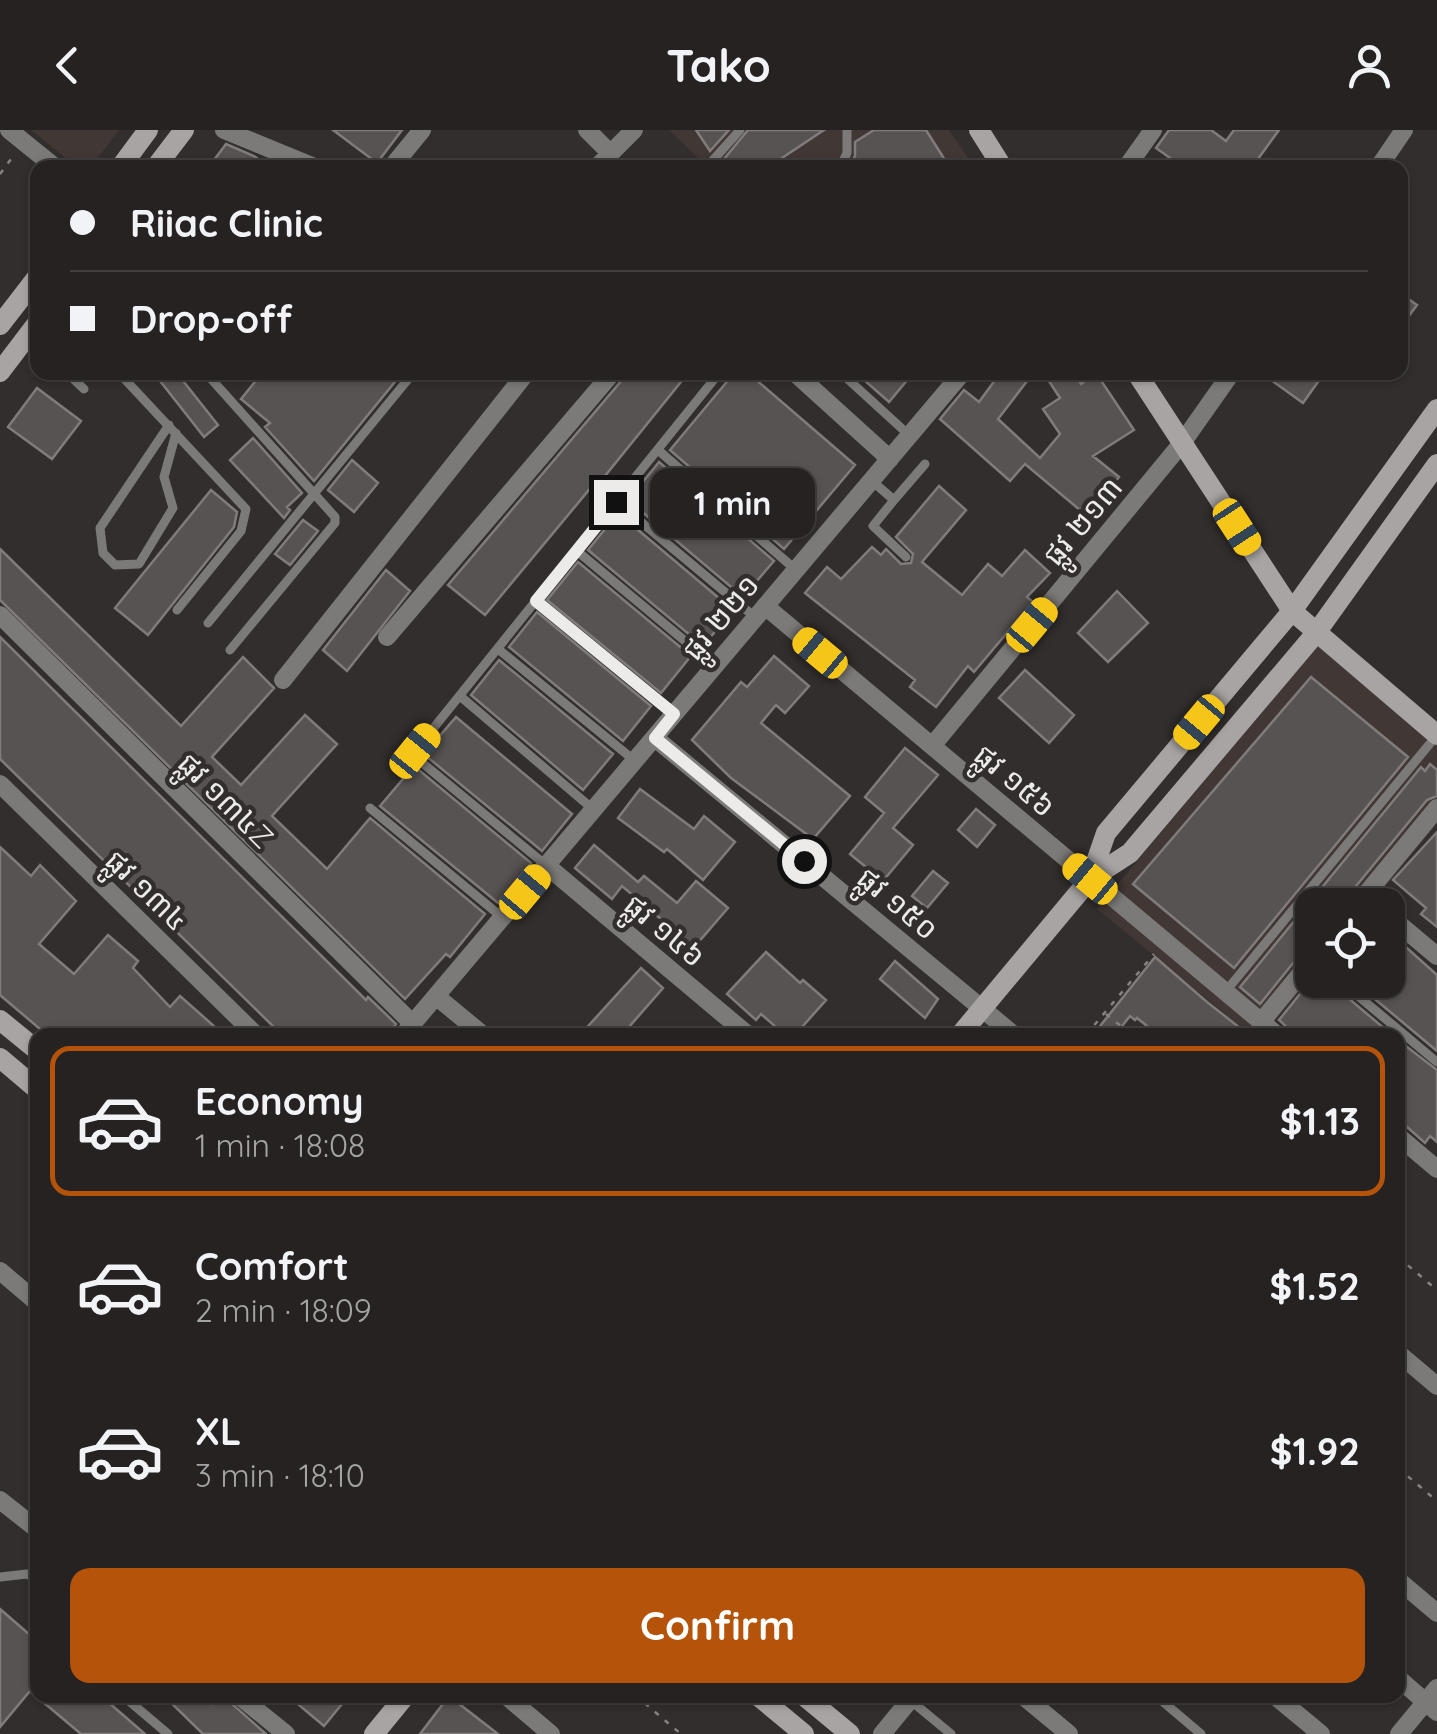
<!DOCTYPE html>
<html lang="en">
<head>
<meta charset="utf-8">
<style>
  body { margin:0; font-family:Quicksand,"Noto Sans Khmer",sans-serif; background:#2e2a2a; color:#f1f3f6; height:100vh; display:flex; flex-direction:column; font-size:38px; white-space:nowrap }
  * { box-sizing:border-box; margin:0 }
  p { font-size:32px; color:#a4a4a5 }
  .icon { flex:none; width:55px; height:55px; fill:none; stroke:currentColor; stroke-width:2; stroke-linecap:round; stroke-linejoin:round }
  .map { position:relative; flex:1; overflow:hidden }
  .sheet { position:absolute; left:30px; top:898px; width:1375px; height:675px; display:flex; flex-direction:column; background:#262222; border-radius:20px; box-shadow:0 2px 8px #0004,0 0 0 2px #423f40 }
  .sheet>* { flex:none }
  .hud { position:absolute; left:30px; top:30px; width:1378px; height:220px; border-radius:20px; box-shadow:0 2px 8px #0004,0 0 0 2px #423f40; display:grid; align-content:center; height:220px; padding:0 40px; background:#262222 }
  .fabs { position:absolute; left:1295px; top:758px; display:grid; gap:20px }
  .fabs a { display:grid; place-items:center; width:110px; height:110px; border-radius:20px; background:#262222; box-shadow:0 2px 8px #0004,0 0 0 2px #423f40; font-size:50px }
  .end { position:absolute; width:45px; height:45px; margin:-22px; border:12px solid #edebea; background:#111; box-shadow:0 0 0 5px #111 }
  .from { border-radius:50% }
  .bubble { position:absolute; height:70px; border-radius:20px; background:#262222; box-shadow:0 2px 8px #0004,0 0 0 2px #423f40; font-size:32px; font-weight:800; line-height:70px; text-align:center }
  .car { position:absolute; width:30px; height:60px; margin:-30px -15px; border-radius:12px; box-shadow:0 0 8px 2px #0007; background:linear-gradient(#f5c518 24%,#345 0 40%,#f5c518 0 76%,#345 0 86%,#f5c518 0) }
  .hud b { display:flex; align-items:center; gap:35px; height:95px; font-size:38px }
  .hud b+b { border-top:2px solid #423f40 }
  .hud i { width:25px; height:25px; background:#f1f3f6 }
  ul { padding:18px 0 0; list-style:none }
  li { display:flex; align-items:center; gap:30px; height:150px; margin:0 20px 15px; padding:0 20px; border:5px solid transparent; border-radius:20px }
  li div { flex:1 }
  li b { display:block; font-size:38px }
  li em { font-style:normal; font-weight:800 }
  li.current { border-color:#b45309 }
  li>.icon { width:90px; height:90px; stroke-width:1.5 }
  .cta { display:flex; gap:20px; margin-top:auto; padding:20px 40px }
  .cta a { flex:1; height:115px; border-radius:20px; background:#b45309; color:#fff; font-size:40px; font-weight:800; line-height:115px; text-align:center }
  header { display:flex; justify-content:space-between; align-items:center; height:130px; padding:0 40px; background:#262222; font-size:45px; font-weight:800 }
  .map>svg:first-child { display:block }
  .built { fill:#413734 }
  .building { fill:#575352; stroke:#807c7b; stroke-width:2.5 }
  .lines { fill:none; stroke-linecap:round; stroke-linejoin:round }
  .path { stroke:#868382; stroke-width:2.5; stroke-dasharray:5 8; stroke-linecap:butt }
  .lane { stroke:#7c7a79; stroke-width:9 }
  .street { stroke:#7c7a79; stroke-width:18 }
  .secondary { stroke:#a8a4a3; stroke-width:20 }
  .route { stroke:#edebea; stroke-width:12 }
  .labels { text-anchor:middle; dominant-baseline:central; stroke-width:9; stroke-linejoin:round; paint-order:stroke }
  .street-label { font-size:30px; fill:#edebea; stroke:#322e2d }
</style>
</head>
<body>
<header><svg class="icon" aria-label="back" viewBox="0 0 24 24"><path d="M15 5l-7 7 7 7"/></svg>Tako<svg class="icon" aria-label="person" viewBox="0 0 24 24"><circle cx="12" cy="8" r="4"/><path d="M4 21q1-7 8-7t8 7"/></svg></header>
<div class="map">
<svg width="1437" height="1604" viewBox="0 0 1437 1604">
  <rect width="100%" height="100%" fill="#322e2d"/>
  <path class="built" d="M31 0H119L91 37 78 38Z
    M669 0H949L974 37H707Z
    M1329 502 1437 591V694L1370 775H1312V846L1264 905H1251L1097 779Z"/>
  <path class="building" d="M333 0H402L377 33Z
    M696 0H729L710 21Z
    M748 0H824L767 38H721L719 35Z
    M874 0H926L950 38H849L855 26V12Z
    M1169 0H1211L1226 11 1234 0H1279L1258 29 1269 38H1184L1156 18Z
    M226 14 254 26 271 38H208Z
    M1400 163 1417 175 1400 198Z
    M153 242H176L218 295 204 307Z
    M263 242H403L314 351 265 297 270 293 241 269Z
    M625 242H689L596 357 593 355 485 485 448 455 622 250Z
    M735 242H747L855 335 784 419 670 320Z
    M855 242H914L889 272Z
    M1001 242H1034L998 289 1040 328 1060 304 1043 279 1060 268 1043 242H1073L1081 254 1096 243 1134 300 1093 326 1119 347 1087 386 1025 334 1010 351 940 289 964 260 979 272Z
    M1260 242H1325L1303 273Z
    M37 258 81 291 52 329 8 297Z
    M253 308 302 363 287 377 290 380 284 388 230 330Z
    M352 330 378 353 354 382 328 360Z
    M659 332 774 431 743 467 628 370Z
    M939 356 966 380 922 432 962 465 988 434 1002 446 1025 420 1050 443 1027 467 1033 472 974 542 968 536 936 577 910 557 915 550 805 463 827 437 841 449 872 417 881 425 886 419 901 434 911 433 913 424 896 407Z
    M211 360 237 382 234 397 148 505 115 478Z
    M618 383 733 480 703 516 588 420Z
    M303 390 318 401 290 435 275 424Z
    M0 419 181 596 243 527 274 558 212 627 241 655 305 585 337 614 272 686 327 739 370 688 485 784 450 827 446 824 405 869 0 470Z
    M578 432 691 526 661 563 547 470Z
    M386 440 410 461 347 541 323 520Z
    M1117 461 1148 493 1108 532 1078 503Z
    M537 482 651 576 623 611 509 517Z
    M0 507 366 870 368 867 396 894 386 905H282L0 629Z
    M774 526 809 556 785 583 776 575 761 593 850 666 813 709 731 648 692 610 741 552 747 557Z
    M499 530 613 624 583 660 471 565Z
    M1025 540 1074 585 1049 613 999 568Z
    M1311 547 1408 627 1234 838 1133 754Z
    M456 587 572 684 542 721 426 626 425 623Z
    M905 618 938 645 893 698 913 715 883 751 850 724 884 683 865 667Z
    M1430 634 1437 640V666L1427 670 1347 767 1345 775H1312V818L1302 822 1260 874 1240 857 1421 637 1425 641Z
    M414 636 531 733 498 773 380 676Z
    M640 659 694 699 704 686 735 712 703 750 667 719 664 722 618 688Z
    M976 679 995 695 977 717 958 700Z
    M1437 702V797L1421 784 1426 778 1393 750Z
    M594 715 638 752 644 746 677 773 696 751 728 778 690 822 658 795 662 790 622 756 612 769 575 738Z
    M0 717 31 746 40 735 76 771 39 814 74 844 108 805 138 831 133 838 170 877 180 866 215 897 208 905H47L0 865Z
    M933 741 948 753 927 778 912 766Z
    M1388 801 1437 845V921L1352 850H1388Z
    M766 822 800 853 803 850 826 870 795 905H785L761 884 756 890 727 864Z
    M1155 827 1207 872 1249 905H1158L1137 888 1135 890 1130 886 1115 905H1093Z
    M895 831 938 869 925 888 880 849Z
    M641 838 663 858 622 905H580Z
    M1312 849 1331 850 1334 856 1392 905H1295L1279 890Z
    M1398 910 1437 940V1012L1430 1006 1425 1013 1406 996 1398 994Z
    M0 1479 30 1505 38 1495V1565H100L145 1604H81L30 1561 0 1597Z
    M163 1565H202L212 1574 222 1565 266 1604H203Z
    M287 1565H332L342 1574 324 1596Z
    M449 1566 498 1604H420Z"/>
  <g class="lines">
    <path class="path" d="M0 44 14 25
      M1106 884 1132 905
      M1086 905 1154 824
      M1398 1127 1437 1160
      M1398 1338 1437 1371
      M635 1565 681 1604"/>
    <path class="lane" d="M706 38 740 0
      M840 38 847 23V0
      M66 242 84 259
      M118 242 246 379 241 401 177 480
      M205 242 335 387V393L230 520
      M840 242 910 306
      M169 295 100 398 103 423 115 435 139 434 173 378 164 347 176 303
      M658 320 796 440
      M872 351 894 370 925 334
      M894 370 873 396 906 427
      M616 371 756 488
      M577 421 715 536
      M536 471 674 584
      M208 493 414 242
      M498 519 635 631
      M460 566 594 680
      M370 678 503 788
      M547 736 420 631 415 621 720 242
      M1339 850 1437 932
      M1226 861 1437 605
      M0 1447 27 1444 38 1450
      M122 1565 168 1604
      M1155 1565 1201 1604
      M910 1570 951 1604"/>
    <path class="street" d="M9 0 56 38
      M224 0 317 38
      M587 0 610 23
      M391 38 422 0
      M596 38 634 0
      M1126 38 1153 0
      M1378 38 1404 0
      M794 242 890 329
      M765 476 1277 905
      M0 485 414 895
      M387 507 613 242
      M283 550 527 242
      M655 608 1014 905
      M932 616 1182 313 1232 242
      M0 654 256 905
      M547 736 748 905
      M1357 775 1437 678
      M1388 785 1437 826
      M437 867 483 905
      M1261 892 1312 830
      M403 905 963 242
      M1398 1006 1437 1039
      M0 1141 38 1173
      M1398 1223 1437 1256
      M0 1370 38 1400
      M1398 1450 1437 1483
      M1398 1548 1437 1582
      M238 1565 286 1604
      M505 1565 551 1604
      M1022 1565 1069 1604
      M1274 1565 1321 1604
      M882 1604 914 1565
      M1399 1604 1437 1558"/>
    <path class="secondary" d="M979 0 1003 38
      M120 38 148 0
      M155 38 184 0
      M0 195 38 146
      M0 242 38 192
      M1136 242 1292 481 1437 605
      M1090 749 1106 703 1292 481 1437 279
      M0 890 38 921
      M960 905 1090 749 1130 723 1316 503 1437 334
      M0 928 38 960
      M757 1565 804 1604
      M803 1565 850 1604
      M374 1604 406 1565"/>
  </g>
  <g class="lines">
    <path class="route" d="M616 372 536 471 674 584 655 608 804 731"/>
  </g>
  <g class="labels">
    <g class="street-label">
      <text transform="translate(1082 391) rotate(-50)">ផ្លូវ ២១៣</text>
      <text transform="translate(720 487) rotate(-50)">ផ្លូវ ២២១</text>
      <text transform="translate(1015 650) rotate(40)">ផ្លូវ ១៥៦</text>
      <text transform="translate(226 670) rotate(45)">ផ្លូវ ១៣៤Z</text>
      <text transform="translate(147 760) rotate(44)">ផ្លូវ ១៣៤</text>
      <text transform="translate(898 773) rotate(40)">ផ្លូវ ១៥០</text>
      <text transform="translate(665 800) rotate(40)">ផ្លូវ ១៤៦</text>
    </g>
  </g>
</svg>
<div class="fabs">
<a><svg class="icon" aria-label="locate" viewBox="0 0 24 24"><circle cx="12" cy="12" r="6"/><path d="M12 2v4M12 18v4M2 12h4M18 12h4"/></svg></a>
</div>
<i class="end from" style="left:804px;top:731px"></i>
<i class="end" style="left:616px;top:372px"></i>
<div class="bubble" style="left:650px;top:338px;width:165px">1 min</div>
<i class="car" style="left:1237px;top:397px;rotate:147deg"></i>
<i class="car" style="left:1032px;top:495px;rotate:40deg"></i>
<i class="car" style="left:820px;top:523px;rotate:310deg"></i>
<i class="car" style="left:1199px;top:592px;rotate:220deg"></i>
<i class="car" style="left:415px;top:621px;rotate:39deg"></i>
<i class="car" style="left:1090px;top:749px;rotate:310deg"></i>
<i class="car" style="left:525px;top:762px;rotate:40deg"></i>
<div class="hud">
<b><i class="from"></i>Riiac Clinic</b>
<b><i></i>Drop-off</b>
</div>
<section class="sheet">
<ul>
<li class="current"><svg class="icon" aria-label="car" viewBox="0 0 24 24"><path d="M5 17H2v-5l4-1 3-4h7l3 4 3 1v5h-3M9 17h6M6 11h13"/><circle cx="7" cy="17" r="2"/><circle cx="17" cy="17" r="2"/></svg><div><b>Economy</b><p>1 min · 18:08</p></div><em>$1.13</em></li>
<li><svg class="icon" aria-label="car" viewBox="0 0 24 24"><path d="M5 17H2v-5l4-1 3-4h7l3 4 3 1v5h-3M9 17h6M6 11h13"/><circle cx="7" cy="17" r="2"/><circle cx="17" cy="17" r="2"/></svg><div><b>Comfort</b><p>2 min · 18:09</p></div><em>$1.52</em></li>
<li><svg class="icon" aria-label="car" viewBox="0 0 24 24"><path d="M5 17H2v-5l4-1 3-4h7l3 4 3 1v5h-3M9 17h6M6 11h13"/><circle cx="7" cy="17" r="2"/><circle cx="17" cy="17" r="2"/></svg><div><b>XL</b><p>3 min · 18:10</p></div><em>$1.92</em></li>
</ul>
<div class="cta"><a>Confirm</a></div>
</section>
</div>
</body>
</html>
